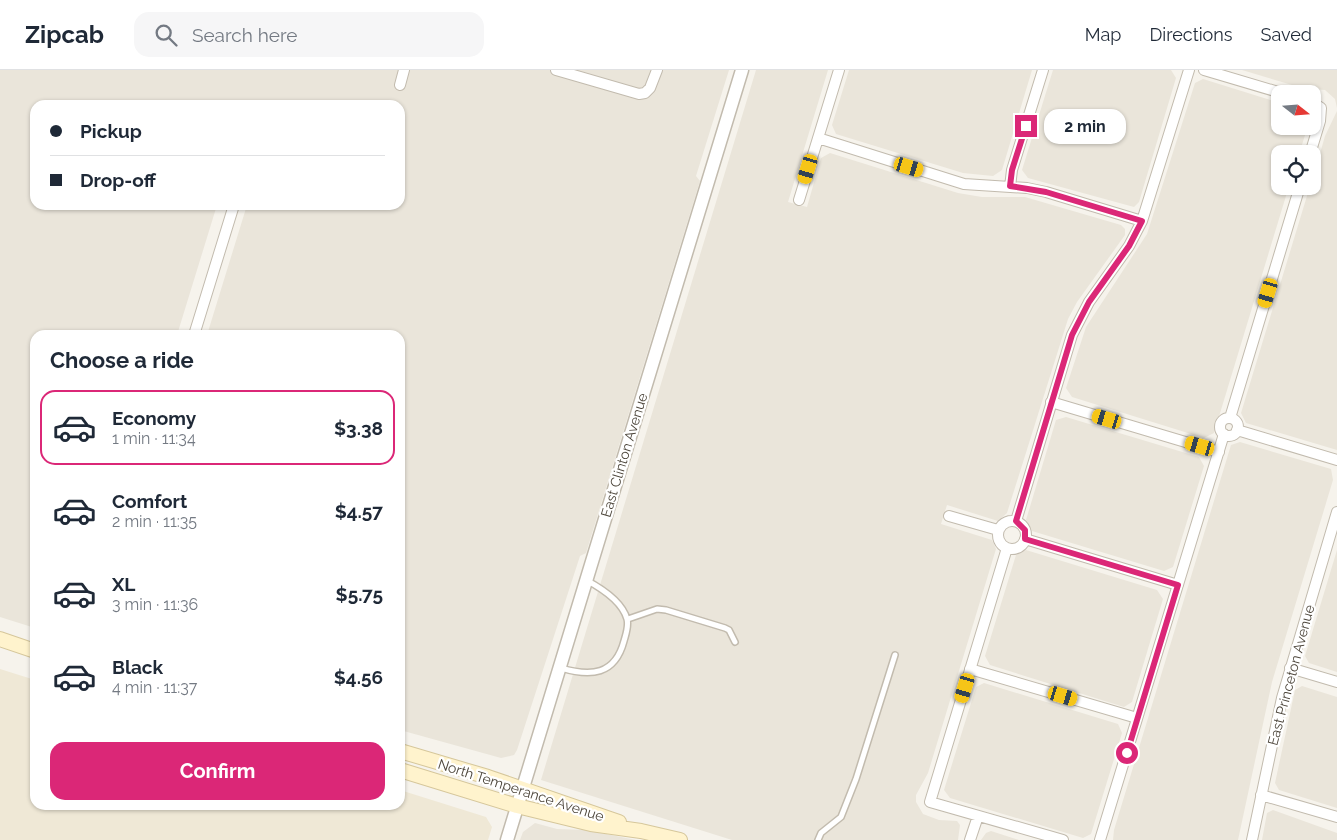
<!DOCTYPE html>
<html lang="en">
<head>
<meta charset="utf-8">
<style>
  body { margin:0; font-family:Raleway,sans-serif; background:#f6f6f7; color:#1f2937; height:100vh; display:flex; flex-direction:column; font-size:19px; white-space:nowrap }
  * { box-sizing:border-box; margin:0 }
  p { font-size:16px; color:#747a83 }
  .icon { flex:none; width:28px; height:28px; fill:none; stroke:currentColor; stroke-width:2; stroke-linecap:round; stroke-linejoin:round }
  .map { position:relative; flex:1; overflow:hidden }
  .side { position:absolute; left:30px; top:260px; width:375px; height:480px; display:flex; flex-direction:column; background:#fff; border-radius:15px; box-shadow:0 1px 4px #0004 }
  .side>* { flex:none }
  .hud { position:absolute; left:30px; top:30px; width:375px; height:110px; border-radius:15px; box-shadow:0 1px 4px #0004; display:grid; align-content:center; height:110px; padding:0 20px; background:#fff }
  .needle { width:32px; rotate:107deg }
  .buttons { position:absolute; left:1271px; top:15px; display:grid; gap:10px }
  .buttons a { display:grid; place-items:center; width:50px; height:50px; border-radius:10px; background:#fff; box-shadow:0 1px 4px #0004; font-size:25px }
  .end { position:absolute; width:22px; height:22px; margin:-11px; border:6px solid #db2777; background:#fff; box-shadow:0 0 0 2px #fff }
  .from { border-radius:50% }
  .bubble { position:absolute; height:35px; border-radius:15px; background:#fff; box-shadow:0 1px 4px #0004; font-size:16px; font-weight:700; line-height:35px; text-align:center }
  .car { position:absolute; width:15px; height:30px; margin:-15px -8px; border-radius:6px; box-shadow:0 0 4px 1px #0007; background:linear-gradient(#f5c518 24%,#345 0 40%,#f5c518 0 76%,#345 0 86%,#f5c518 0) }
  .hud b { display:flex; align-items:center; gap:18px; height:48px; font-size:19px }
  .hud b+b { border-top:1px solid #e0e1e3 }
  .hud i { width:12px; height:12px; background:#1f2937 }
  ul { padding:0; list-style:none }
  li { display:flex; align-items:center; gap:15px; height:75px; margin:0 10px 8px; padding:0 10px; border:2px solid transparent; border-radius:15px }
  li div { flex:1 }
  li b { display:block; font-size:19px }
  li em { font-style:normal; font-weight:700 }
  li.current { border-color:#db2777 }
  li>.icon { width:45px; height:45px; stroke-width:1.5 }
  h2 { padding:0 20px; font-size:22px; line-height:60px }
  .cta { display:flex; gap:10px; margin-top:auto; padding:10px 20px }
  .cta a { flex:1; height:58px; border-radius:15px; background:#db2777; color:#fff; font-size:20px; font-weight:700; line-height:58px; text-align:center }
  header { display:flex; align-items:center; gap:30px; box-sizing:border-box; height:70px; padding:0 25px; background:#fff; border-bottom:1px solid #e0e1e3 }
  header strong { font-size:24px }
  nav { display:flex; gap:28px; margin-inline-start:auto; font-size:18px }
  .search { width:350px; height:45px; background:#f6f6f7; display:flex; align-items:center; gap:12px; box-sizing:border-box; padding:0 18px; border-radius:15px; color:#747a83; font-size:19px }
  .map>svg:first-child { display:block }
  .residential { fill:#eae5da }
  .education { fill:#efe8d6 }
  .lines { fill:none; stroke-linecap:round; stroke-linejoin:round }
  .service-casing { stroke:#c2bbae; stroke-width:8 }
  .minor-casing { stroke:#c2bbae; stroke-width:12 }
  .tertiary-casing { stroke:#c2bbae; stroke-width:15 }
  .secondary-casing { stroke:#d6c79b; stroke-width:16 }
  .service { stroke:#fff; stroke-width:5 }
  .minor { stroke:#fff; stroke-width:10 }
  .tertiary { stroke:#fff; stroke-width:12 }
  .secondary { stroke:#fff3cd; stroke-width:14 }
  .route { stroke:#db2777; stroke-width:6 }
  .labels { text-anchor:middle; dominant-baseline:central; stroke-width:4.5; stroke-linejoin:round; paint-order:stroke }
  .street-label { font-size:14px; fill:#4b4439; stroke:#fff }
</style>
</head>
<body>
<header>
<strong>Zipcab</strong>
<div class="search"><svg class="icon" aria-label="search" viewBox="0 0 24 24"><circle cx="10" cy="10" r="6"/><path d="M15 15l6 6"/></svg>Search here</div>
<nav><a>Map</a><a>Directions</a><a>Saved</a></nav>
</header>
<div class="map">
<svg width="1337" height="770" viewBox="0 0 1337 770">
  <rect width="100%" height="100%" fill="#f6f3ec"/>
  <path class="residential" d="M0 0H729L696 106 700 111 586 483 580 486 517 680 514 685 501 688 400 660V265H207L247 135H400V35H35V135H217L177 265H35V558L0 547Z
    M756 0H828L788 132 807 137 821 88 830 83 958 123 982 127H1025L1121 155 1125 159V165L1077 232 1068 249 1007 443 998 451 947 435 941 454 992 470 996 479 928 703 916 725V732L923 744 939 750 957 751 960 755 958 770H732L541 710Z
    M849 0H1032L1002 100 993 106 963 103 836 64 832 55Z
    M1053 0H1171L1176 8 1139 132 1134 137 1028 108 1022 100Z
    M1242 0H1337V38L1335 29 1325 20 1302 18Z
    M1203 9 1280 33V56H1308L1299 84H1280V116H1289L1214 363 1204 368 1072 327 1066 318 1086 257 1147 164 1195 13Z
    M1337 41V380L1246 353 1241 343 1310 116H1312L1313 108 1325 66Z
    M1066 347 1199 387 1204 396 1173 497 1164 501 1032 461 1026 450 1056 350Z
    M1240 372 1331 399 1333 410 1272 612 1238 770H1113L1114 760 1231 375Z
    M1026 480 1157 520 1163 529 1132 632 1124 637 990 595 985 586 1016 485Z
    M1337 480V602L1309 593 1305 586Z
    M984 613 1118 654 1122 663 1091 764 1083 768 950 728 944 720 976 617Z
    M1302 616 1337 627V738L1279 720 1275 713 1295 620Z
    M1273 740 1337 763V770H1262L1267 743Z
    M535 753 557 759 586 760 636 770H520L523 762Z
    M991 761 1019 770H981L986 763Z"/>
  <path class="education" d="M0 599 35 610V735H400V720L486 747 492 757 488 770H0Z"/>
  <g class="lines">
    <defs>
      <path id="service" d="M628 549 657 539 666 540 725 558 729 560 735 572
        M561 598C591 607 615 605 624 571 626 564 629 556 627 549 622 531 601 518 586 510
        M818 770 821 763 841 747 856 709 895 585"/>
      <path id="minor" d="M556 0 639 24 645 23 650 18 657 0
        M1204 0 1285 24
        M400 15 404 0
        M818 68 964 114 1027 118 1046 122 1142 151
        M1310 84 1320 51 1321 38 1312 32
        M1010 117 1012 100 1043 0
        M799 130 839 0
        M194 265 234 135
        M1051 332 1219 382
        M1230 348 1300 116
        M1220 357a9 9 0 1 1 18 0a9 9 0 1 1-18 0Z
        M1237 360 1337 390
        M949 446 998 460
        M1016 451 1072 265 1089 232 1129 176 1142 151 1189 0
        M998 465a14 14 0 1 1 28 0a14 14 0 1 1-28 0Z
        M1025 469 1178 515
        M1007 478 930 732 1063 770
        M1290 598 1337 612
        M970 599 1137 648
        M1261 725 1337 747
        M970 770 978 746
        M1100 770 1224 364
        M1252 770 1282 628 1337 442"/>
      <path id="tertiary" d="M507 770 742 0"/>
      <path id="secondary" d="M0 569 35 581
        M400 681 488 707 619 752
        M400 700 517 736 591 754 641 761 680 770"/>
    </defs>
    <use href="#service" class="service-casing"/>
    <use href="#minor" class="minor-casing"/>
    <use href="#tertiary" class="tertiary-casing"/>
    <use href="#secondary" class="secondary-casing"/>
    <use href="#service" class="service"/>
    <use href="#minor" class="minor"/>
    <use href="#tertiary" class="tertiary"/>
    <use href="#secondary" class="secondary"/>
  </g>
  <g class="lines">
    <path class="route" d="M1026 56 1012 100 1010 116 1046 122 1142 151 1129 176 1089 232 1072 265 1016 451 1025 460V469L1178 515 1127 683"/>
  </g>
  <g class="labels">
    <g class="street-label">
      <text transform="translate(624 385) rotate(-73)">East Clinton Avenue</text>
      <text transform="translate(1291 605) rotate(-75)">East Princeton Avenue</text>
      <text transform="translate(521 720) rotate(18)">North Temperance Avenue</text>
    </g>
  </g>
</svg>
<div class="buttons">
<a><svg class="needle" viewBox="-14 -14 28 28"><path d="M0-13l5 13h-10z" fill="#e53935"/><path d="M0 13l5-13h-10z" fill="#747a83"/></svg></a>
<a><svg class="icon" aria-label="locate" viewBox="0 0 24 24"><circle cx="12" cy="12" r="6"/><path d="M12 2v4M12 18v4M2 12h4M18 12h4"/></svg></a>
</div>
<i class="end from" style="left:1127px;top:683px"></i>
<i class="end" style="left:1026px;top:56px"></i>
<div class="bubble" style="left:1044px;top:39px;width:82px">2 min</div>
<i class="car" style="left:909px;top:97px;rotate:107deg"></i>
<i class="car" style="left:808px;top:99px;rotate:197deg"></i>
<i class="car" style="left:1268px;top:223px;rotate:197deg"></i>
<i class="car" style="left:1107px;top:349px;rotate:287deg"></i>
<i class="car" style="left:1200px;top:376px;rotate:286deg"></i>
<i class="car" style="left:965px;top:618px;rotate:197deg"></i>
<i class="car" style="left:1063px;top:626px;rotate:107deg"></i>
<div class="hud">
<b><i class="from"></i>Pickup</b>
<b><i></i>Drop-off</b>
</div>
<section class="side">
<h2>Choose a ride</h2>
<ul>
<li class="current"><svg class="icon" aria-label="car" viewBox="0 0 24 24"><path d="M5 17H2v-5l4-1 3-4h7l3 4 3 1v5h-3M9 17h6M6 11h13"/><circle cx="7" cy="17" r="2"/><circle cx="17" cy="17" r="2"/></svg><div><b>Economy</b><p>1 min · 11:34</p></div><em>$3.38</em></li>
<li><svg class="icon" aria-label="car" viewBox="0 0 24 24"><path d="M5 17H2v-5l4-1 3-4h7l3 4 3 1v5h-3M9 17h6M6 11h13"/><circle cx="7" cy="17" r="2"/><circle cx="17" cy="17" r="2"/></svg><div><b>Comfort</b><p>2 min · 11:35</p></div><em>$4.57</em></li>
<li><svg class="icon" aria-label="car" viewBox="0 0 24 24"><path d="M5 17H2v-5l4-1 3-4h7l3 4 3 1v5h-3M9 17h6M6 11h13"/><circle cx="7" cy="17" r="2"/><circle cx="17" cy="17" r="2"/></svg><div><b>XL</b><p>3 min · 11:36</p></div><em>$5.75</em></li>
<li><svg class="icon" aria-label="car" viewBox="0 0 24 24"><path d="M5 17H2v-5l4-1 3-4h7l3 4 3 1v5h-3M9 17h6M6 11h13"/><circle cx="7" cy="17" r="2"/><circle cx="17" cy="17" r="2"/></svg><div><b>Black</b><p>4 min · 11:37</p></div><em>$4.56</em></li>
</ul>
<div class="cta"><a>Confirm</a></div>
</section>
</div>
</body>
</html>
